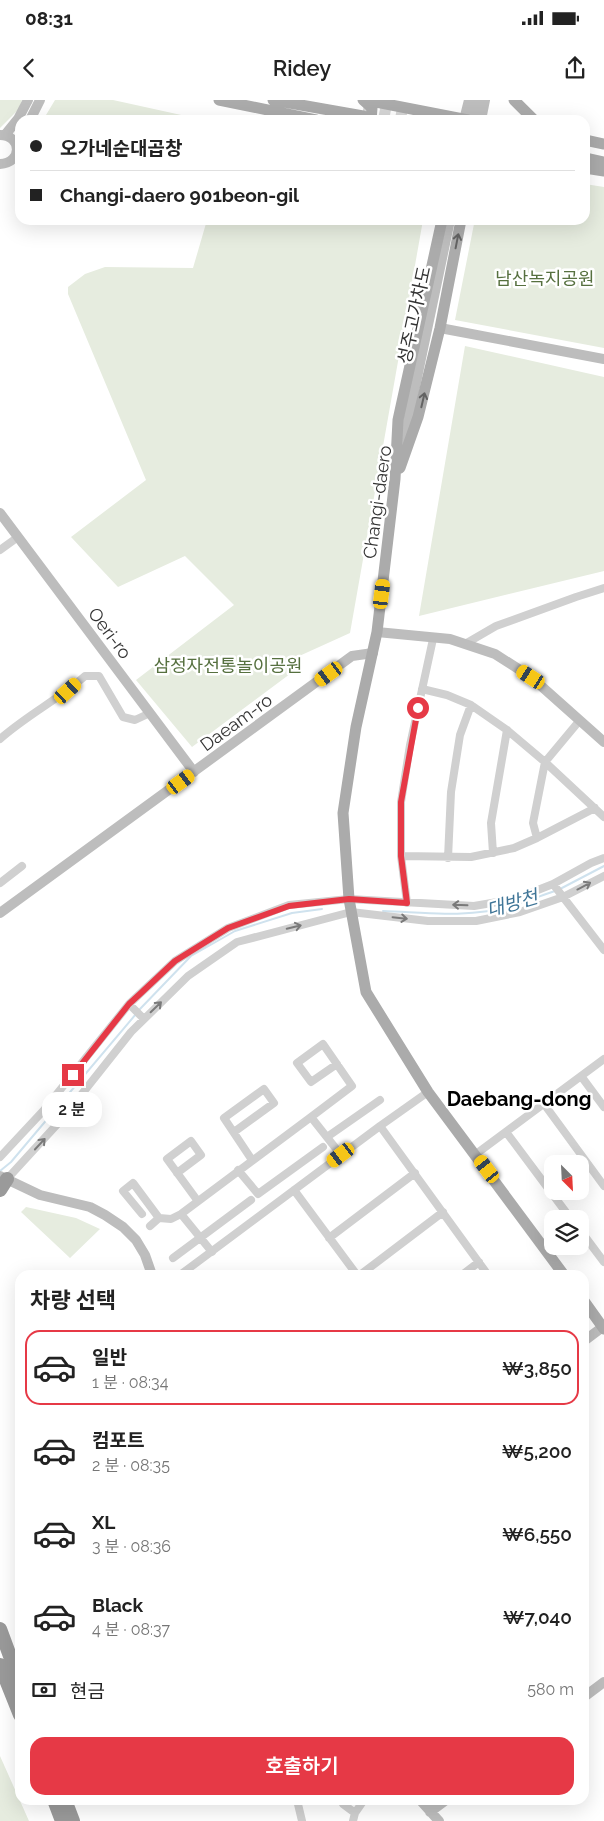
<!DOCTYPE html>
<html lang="ko">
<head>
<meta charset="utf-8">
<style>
  body { margin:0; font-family:Raleway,"Noto Sans KR",sans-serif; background:#f2f2f2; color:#222; height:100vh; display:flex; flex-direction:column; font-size:19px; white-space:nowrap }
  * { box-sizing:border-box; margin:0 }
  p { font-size:16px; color:#767676 }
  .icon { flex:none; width:28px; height:28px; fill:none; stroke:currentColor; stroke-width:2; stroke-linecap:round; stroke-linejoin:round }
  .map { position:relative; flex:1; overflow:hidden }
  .details { position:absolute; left:15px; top:1170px; width:574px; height:535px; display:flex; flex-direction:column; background:#fff; border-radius:15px; box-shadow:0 5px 20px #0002 }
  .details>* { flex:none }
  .guide { position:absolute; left:15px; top:15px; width:575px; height:110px; border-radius:15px; box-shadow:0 5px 20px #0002; display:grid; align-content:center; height:110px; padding:0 15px; background:#fff }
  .needle { width:32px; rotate:156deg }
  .buttons { position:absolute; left:544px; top:1055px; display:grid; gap:10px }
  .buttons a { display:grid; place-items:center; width:45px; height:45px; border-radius:10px; background:#fff; box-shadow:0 5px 20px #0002; font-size:25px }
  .end { position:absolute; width:22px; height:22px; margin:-11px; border:6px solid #e63946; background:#fff; box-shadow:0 0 0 2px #fff }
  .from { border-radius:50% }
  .bubble { position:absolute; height:35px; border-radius:15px; background:#fff; box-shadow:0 5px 20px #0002; font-size:16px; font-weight:600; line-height:35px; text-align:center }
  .car { position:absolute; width:15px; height:30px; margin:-15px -8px; border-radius:6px; box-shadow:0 0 4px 1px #0007; background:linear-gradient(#f5c518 24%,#345 0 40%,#f5c518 0 76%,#345 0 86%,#f5c518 0) }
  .guide b { display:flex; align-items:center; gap:18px; height:48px; font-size:19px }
  .guide b+b { border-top:1px solid #e0e0e0 }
  .guide i { width:12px; height:12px; background:#222 }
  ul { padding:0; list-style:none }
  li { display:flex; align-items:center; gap:15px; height:75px; margin:0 10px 8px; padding:0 5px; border:2px solid transparent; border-radius:15px }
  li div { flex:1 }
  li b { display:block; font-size:19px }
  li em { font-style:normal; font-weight:600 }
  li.selected { border-color:#e63946 }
  li>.icon { width:45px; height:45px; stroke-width:1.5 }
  h2 { padding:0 15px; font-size:22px; line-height:60px }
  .pay { display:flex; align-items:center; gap:12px; height:55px; padding:0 15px; font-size:19px }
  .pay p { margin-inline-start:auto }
  .button { display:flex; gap:10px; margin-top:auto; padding:10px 15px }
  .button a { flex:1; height:58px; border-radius:15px; background:#e63946; color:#fff; font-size:20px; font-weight:600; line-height:58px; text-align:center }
  .status { display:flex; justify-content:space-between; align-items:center; height:35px; padding:0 25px; background:#fff; direction:ltr }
  .status svg { height:14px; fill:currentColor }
  header { display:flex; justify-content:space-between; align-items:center; height:65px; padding:0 15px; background:#fff; font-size:22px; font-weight:600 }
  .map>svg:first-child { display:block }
  .green { fill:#e6ecdf }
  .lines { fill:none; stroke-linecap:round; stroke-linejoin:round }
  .stream { stroke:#cfe2ee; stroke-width:2 }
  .primary-tunnel { stroke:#d6d6d6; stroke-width:11; stroke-dasharray:11 5.5; stroke-linecap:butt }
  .street { stroke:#d0d0d0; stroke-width:8 }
  .secondary { stroke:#bdbdbd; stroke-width:10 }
  .primary { stroke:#ababab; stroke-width:11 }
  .highway { stroke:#9a9a9a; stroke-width:14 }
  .oneway { stroke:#636363 }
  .oneway2 { stroke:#7a7a7a }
  .route { stroke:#e63946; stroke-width:6 }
  .labels { text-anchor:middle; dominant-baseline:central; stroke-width:5; stroke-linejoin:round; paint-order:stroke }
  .park-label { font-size:18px; fill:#56703f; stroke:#fff }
  .street-label { font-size:18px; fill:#333; stroke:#fff }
  .water-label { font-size:19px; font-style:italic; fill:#3f7597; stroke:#fff }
  .quarter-label { font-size:20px; font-weight:bold; fill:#000; stroke:#fff }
</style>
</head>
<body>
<div class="status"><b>08:31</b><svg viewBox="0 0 49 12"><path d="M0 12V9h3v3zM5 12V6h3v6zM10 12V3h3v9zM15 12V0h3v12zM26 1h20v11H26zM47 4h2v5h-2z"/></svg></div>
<header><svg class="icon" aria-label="back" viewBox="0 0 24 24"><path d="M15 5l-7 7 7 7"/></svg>Ridey<svg class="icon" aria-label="share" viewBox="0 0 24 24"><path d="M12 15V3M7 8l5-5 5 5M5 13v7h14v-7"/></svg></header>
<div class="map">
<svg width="604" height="1721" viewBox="0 0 604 1721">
  <rect width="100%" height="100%" fill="#fff"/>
  <path class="green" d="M0 0H22L19 9 0 28Z
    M55 0H113L204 20H43Z
    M585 84 604 87V248L455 220 474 124 478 120H585Z
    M207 120H423L350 533 286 562 298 568 192 647 136 580 234 505 185 456 118 487 71 437 146 380 68 194V187L85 174 105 167 193 168Z
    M465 246 604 277V471L419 516Z
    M26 1107 76 1118 100 1129 70 1158 21 1112Z
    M0 1656 29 1721H0Z"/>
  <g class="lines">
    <path class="stream" d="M560 789 604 766
      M383 811C415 812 448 816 480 812 506 810 531 799 555 791
      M139 910 191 856 235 831 292 813 322 809
      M0 1071 11 1062 136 914"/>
    <path class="primary-tunnel" d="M363 10 419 20"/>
    <path class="street" d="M0 450 18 437
      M465 544 496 526 576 497 604 488
      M422 589 447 595 471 605 507 630 545 662 604 717
      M0 639C27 615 59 599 85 576H99L123 617 135 620 150 613
      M537 738 595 708
      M493 753 491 723 507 630
      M401 756 471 757 514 748 537 738 533 723 545 662 580 620
      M448 758 451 692 460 635 471 605
      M0 783 22 766
      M553 784 604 850
      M407 803 401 756V702L410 645 433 539
      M129 904 144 919
      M337 964 311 982 297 963 323 944 352 986 311 1017 341 1055
      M581 976 604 1007
      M544 1004 604 1086
      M380 1026 488 1175
      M234 1032 274 1003 264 989 224 1018 252 1060
      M506 1032 571 1119
      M327 1037 380 1000
      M476 1054 604 959
      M0 1057 44 1010 129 904 175 861 228 828 289 805 349 799 474 806 515 799 553 784 591 763 604 758
      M238 1070 258 1094 323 1047
      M177 1073 201 1055 191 1041 167 1059 197 1100
      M7 1079 62 1019 131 932 188 876 237 842 351 812 428 821H476L520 812 563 797 604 776
      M294 1090 357 1175
      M142 1114 123 1091 133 1083 159 1118
      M181 1114 212 1152
      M150 1126 159 1118 171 1119 181 1114 311 1017
      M580 1130 604 1162
      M329 1138 415 1073
      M173 1158 251 1100
      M180 1175 380 1026 428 992
      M360 1175 443 1112
      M462 1175 479 1162
      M297 1700 302 1721
      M341 1700 343 1704 355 1713
      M353 1721 355 1713 364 1700"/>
    <path class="secondary" d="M30 20 40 0
      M464 20 469 0
      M472 20 476 0
      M481 20 485 0
      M0 35C22 35 23 63 0 64
      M5 35 18 19 28 0
      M440 228 604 259
      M401 354 450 120
      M0 413 194 672
      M377 532 450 539 495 554 531 577 604 642
      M0 813 352 556 373 553
      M0 1076 40 1095 90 1107 105 1115 123 1127 136 1140 145 1155 152 1175
      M584 1241 604 1226
      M584 1597 604 1582
      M420 1700 439 1721
      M430 1712 446 1700"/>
    <path class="primary" d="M219 0 316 20
      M273 0 363 16
      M363 0 372 8 371 20
      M366 0 468 20
      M514 0 534 20
      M585 40 604 44
      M585 58 604 62
      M585 68 604 71
      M442 120 398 320 395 379 377 532 356 627 343 713 349 799 366 892 428 992 564 1175
      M400 368 418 317 440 228 461 120
      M584 1201 604 1229"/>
    <path class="highway" d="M0 1090 7 1079
      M0 1529 20 1583
      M0 1565 20 1615
      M54 1700 62 1721
      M65 1700 73 1721"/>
  </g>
  <defs><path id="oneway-shaft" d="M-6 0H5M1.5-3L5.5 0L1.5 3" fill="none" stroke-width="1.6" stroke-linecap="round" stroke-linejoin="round" transform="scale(1.25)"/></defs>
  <g class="oneway">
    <use href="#oneway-shaft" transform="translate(457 141) rotate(-79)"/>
    <use href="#oneway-shaft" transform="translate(423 300) rotate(-77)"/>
  </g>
  <g class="oneway2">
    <use href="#oneway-shaft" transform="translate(584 786) rotate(-28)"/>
    <use href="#oneway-shaft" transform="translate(460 805) rotate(-178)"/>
    <use href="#oneway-shaft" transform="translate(400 818) rotate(6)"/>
    <use href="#oneway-shaft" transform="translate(294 827) rotate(-14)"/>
    <use href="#oneway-shaft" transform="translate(156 907) rotate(-44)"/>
    <use href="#oneway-shaft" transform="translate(40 1044) rotate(-47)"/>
  </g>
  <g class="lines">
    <path class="route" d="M73 975 129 904 141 893 175 861 228 828 289 806 349 799 407 803 401 756V702L418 608"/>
  </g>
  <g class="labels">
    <g class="park-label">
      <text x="545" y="178">남산녹지공원</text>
      <text x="228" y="565">삼정자전통놀이공원</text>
    </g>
    <g class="street-label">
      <text transform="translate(414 215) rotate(-78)">성주고가차도</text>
      <text transform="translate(377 402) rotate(-82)">Changi-daero</text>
      <text transform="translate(110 533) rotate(53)">Oeri-ro</text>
      <text transform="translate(236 622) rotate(-36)">Daeam-ro</text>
    </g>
    <g class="water-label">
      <text transform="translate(512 803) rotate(-16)">대방천</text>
    </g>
    <g class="quarter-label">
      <text x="519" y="999">Daebang-dong</text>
    </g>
  </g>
</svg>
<div class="buttons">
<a><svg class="needle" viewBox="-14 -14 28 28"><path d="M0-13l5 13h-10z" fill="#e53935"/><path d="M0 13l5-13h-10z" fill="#767676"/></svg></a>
<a><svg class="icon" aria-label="layers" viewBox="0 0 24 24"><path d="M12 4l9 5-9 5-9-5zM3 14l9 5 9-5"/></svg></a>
</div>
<i class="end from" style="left:418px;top:608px"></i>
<i class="end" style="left:73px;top:975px"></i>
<div class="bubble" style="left:42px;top:992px;width:60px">2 분</div>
<i class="car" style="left:382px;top:494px;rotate:7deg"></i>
<i class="car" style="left:329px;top:574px;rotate:234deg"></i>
<i class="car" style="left:531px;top:577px;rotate:303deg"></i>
<i class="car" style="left:68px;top:591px;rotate:48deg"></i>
<i class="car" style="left:181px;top:682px;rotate:54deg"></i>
<i class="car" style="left:341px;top:1055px;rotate:233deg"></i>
<i class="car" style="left:487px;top:1069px;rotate:323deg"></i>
<div class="guide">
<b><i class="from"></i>오가네순대곱창</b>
<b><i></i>Changi-daero 901beon-gil</b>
</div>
<section class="details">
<h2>차량 선택</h2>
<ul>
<li class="selected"><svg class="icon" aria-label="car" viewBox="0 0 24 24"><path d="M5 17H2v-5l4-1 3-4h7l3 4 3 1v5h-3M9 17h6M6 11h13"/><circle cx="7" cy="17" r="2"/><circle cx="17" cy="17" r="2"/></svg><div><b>일반</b><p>1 분 · 08:34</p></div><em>₩3,850</em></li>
<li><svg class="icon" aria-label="car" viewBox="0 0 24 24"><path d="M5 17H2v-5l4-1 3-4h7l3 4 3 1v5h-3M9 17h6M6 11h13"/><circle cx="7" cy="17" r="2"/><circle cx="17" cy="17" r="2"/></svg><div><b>컴포트</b><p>2 분 · 08:35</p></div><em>₩5,200</em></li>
<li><svg class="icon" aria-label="car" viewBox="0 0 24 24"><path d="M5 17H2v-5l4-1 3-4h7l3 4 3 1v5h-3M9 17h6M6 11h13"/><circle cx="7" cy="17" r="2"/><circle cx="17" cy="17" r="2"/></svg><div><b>XL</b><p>3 분 · 08:36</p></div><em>₩6,550</em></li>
<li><svg class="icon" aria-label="car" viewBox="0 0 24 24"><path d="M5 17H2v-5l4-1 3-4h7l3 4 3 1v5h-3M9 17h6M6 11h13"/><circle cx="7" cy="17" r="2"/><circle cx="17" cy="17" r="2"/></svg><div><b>Black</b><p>4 분 · 08:37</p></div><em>₩7,040</em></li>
</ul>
<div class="pay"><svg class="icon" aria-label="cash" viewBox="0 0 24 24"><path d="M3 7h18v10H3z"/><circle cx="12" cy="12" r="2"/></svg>현금<p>580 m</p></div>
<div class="button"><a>호출하기</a></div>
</section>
</div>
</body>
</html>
